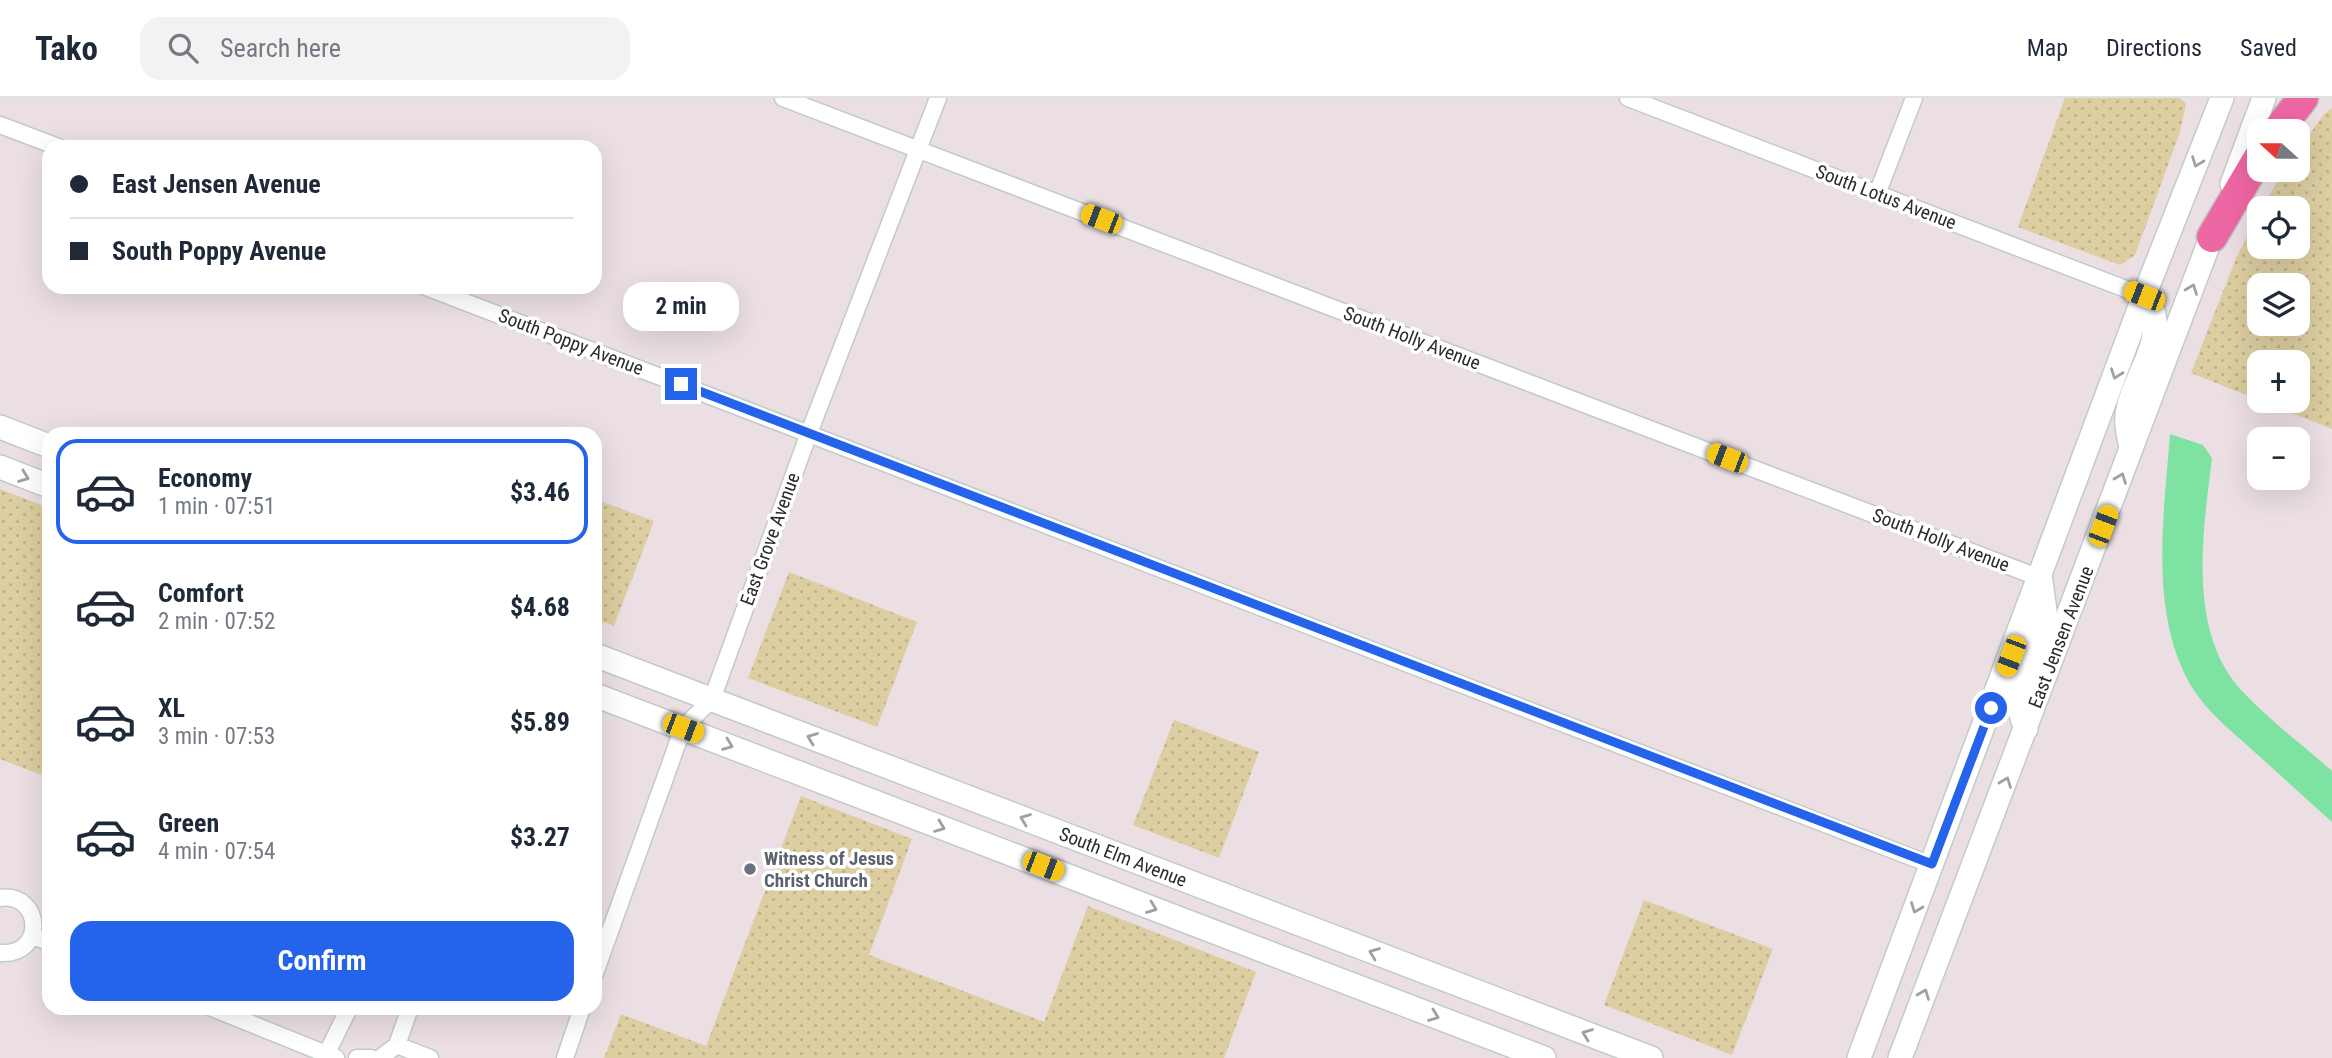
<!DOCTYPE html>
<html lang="en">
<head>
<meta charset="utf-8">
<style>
  body { margin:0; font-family:"Roboto Condensed",sans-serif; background:#f2f2f3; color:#1f2937; height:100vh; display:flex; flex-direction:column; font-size:26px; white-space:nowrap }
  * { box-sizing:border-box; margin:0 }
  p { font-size:23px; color:#747a83 }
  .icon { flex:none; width:38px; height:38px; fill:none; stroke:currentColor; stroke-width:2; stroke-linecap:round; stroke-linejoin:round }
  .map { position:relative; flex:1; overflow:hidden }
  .drawer { position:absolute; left:42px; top:329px; width:560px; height:588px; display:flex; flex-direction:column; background:#fff; border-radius:21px; box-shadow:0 7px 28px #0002 }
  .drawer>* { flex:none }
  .hud { position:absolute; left:42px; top:42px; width:560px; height:154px; border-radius:21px; box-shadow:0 7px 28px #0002; display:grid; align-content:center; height:154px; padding:0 28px; background:#fff }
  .needle { width:46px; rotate:291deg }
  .controls { position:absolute; left:2247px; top:21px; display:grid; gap:14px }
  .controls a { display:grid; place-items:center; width:63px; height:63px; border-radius:14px; background:#fff; box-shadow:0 7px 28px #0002; font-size:35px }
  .end { position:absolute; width:32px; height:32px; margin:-16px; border:9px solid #2563eb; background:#fff; box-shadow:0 0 0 4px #fff }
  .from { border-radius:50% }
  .bubble { position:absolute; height:49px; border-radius:21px; background:#fff; box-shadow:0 7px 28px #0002; font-size:23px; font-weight:700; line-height:49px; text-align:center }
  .car { position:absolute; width:21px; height:42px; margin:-21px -10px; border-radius:9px; box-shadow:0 0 5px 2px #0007; background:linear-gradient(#f5c518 24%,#345 0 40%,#f5c518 0 76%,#345 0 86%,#f5c518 0) }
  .hud b { display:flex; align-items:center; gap:24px; height:66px; font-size:26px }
  .hud b+b { border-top:2px solid #e0e1e3 }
  .hud i { width:18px; height:18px; background:#1f2937 }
  ul { padding:12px 0 0; list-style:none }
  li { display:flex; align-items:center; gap:21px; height:105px; margin:0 14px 10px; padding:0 14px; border:4px solid transparent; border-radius:21px }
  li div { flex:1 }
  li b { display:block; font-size:26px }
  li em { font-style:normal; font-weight:700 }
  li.on { border-color:#2563eb }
  li>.icon { width:63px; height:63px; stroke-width:1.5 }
  .primary-button { display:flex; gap:14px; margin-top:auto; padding:14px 28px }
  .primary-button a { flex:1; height:80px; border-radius:21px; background:#2563eb; color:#fff; font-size:28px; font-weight:700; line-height:80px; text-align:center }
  header { display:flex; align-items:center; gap:42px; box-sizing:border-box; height:98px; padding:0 35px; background:#fff; border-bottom:2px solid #e0e1e3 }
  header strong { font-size:33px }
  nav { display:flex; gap:38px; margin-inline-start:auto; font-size:24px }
  .search { width:490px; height:63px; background:#f2f2f3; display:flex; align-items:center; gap:18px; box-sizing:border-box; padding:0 24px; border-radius:21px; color:#747a83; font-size:26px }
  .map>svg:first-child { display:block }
  .grass { fill:url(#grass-dots); fill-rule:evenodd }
  .water { fill:#7de2a2 }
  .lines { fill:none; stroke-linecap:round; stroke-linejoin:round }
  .street-casing { stroke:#c0cccb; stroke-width:19 }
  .secondary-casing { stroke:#c0cccb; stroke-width:26 }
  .highway-casing { stroke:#bfbfbf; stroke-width:33 }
  .street { stroke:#fff; stroke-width:16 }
  .secondary { stroke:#fff; stroke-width:23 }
  .highway { stroke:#ee67a5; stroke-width:30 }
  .oneway { stroke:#a0a0a0 }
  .route { stroke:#2563eb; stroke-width:9 }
  .worship-dot { fill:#6b7280; stroke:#fff; stroke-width:2.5 }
  .labels { text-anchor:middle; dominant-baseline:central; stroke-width:7; stroke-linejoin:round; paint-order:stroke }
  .street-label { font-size:19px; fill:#2b2b2b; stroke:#fff }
  .worship-label { font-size:19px; font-weight:bold; fill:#5b616d; stroke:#fff; text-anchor:start }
</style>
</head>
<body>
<header>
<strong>Tako</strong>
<div class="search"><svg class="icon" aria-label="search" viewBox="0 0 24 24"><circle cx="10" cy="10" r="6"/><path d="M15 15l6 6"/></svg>Search here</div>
<nav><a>Map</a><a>Directions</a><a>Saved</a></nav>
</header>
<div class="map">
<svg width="2332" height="960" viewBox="0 0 2332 960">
  <defs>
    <pattern id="grass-dots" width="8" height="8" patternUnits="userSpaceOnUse" patternTransform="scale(1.75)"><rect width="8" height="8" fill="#dccea1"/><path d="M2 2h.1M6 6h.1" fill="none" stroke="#bdb18b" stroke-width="1.8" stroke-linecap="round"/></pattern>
  </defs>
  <rect width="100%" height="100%" fill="#ebdfe3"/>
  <path class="grass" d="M2065 0H2180L2186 6 2180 34 2135 157 2120 167 2018 129Z
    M2332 10V331L2261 303H2298V264H2259V302L2191 275 2236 160 2259 116V149H2298V110H2262L2284 72H2298V53L2324 16ZM2259 187H2298V226H2259Z
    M0 391 49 410V680L0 661Z
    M595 401 654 423 614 528 595 521Z
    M789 474 917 524 877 629 748 580Z
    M1174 622 1259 654 1219 760 1133 727Z
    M801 698 912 741 869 857 1044 924 1088 808 1256 874 1224 960H604L621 916 706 948Z
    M1644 802 1773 851 1732 957 1604 907Z"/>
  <path class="water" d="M2170 336 2203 347 2212 360C2203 434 2186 536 2244 595 2270 623 2303 647 2332 673V724C2304 699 2277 674 2249 649 2230 632 2207 613 2193 591 2148 517 2164 418 2170 336Z"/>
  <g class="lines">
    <defs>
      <path id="street" d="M783 0 2040 480
        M1628 0 2144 198
        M0 27 58 49
        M1877 96 1914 0
        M426 189 1932 767
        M0 800C42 794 47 858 0 855
        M32 838 49 844
        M595 875 683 630 712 601 809 335 938 0
        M212 910 336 960
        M397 947 410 910
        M327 955 349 910
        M357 960H371
        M380 960 397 947 430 960
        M565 960 582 910"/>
      <path id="secondary" d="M2232 86 2264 0
        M0 329 49 348
        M2131 349C2128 336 2125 324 2128 311 2133 283 2161 247 2154 217 2153 210 2148 204 2144 198
        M0 369 49 388
        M595 557 1651 960
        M595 597 1544 960
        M2026 631 2017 605 2018 588 2045 513 2041 483
        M1859 960 2144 198 2222 0
        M1900 960 2217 124"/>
      <path id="highway" d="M2277 33 2303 0
        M2212 139 2259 59"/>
    </defs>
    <use href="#street" class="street-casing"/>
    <use href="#secondary" class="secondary-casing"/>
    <use href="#highway" class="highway-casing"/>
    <use href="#street" class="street"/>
    <use href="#secondary" class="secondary"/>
    <use href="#highway" class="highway"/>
  </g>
  <defs><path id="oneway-chevron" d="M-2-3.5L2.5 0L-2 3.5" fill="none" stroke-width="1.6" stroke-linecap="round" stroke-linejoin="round" transform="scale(1.75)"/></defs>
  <g class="oneway">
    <use href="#oneway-chevron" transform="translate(2197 64) rotate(111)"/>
    <use href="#oneway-chevron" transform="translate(2192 191) rotate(-69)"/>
    <use href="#oneway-chevron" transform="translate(2116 276) rotate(110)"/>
    <use href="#oneway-chevron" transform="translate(24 379) rotate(21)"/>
    <use href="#oneway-chevron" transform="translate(2121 380) rotate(-69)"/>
    <use href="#oneway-chevron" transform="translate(812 640) rotate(-159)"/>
    <use href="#oneway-chevron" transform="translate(728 647) rotate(21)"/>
    <use href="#oneway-chevron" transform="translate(2006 684) rotate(-69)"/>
    <use href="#oneway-chevron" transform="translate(1025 721) rotate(-159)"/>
    <use href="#oneway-chevron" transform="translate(940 729) rotate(21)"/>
    <use href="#oneway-chevron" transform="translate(1152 810) rotate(21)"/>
    <use href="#oneway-chevron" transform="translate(1916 810) rotate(111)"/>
    <use href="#oneway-chevron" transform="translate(1374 855) rotate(-159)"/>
    <use href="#oneway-chevron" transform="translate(1924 896) rotate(-69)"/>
    <use href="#oneway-chevron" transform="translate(1434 918) rotate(21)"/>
    <use href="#oneway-chevron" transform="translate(1587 936) rotate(-159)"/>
  </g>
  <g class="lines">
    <path class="route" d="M681 286 1932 766 1991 610"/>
  </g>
  <circle class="worship-dot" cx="750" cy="771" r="7"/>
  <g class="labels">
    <g class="street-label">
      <text transform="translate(1886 99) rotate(21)">South Lotus Avenue</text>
      <text transform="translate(1412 240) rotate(21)">South Holly Avenue</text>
      <text transform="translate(571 244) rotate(21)">South Poppy Avenue</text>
      <text transform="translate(770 441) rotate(-70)">East Grove Avenue</text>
      <text transform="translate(1941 442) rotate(21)">South Holly Avenue</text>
      <text transform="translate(2061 539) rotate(-69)">East Jensen Avenue</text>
      <text transform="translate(1123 759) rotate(21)">South Elm Avenue</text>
    </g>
    <g class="worship-label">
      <text x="764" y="760">Witness of Jesus<tspan x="764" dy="22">Christ Church</tspan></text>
    </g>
  </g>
</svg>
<div class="controls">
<a><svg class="needle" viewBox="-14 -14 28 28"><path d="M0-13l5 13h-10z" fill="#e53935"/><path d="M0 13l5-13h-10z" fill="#747a83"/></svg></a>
<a><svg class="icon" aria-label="locate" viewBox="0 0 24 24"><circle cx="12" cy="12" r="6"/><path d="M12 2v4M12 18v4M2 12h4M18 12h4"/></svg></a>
<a><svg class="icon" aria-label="layers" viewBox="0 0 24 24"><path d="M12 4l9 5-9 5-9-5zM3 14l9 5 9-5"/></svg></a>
<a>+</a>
<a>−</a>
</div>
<i class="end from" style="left:1991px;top:610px"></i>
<i class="end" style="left:681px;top:286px"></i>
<div class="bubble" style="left:623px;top:184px;width:116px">2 min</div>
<i class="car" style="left:1101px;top:121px;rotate:291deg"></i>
<i class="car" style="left:2144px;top:198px;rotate:291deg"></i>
<i class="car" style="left:1727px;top:360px;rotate:291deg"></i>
<i class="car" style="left:2103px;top:428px;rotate:21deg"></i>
<i class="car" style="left:2011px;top:558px;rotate:201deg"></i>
<i class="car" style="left:683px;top:630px;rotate:111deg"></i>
<i class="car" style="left:1043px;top:768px;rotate:111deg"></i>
<div class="hud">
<b><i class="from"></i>East Jensen Avenue</b>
<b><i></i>South Poppy Avenue</b>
</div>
<section class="drawer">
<ul>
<li class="on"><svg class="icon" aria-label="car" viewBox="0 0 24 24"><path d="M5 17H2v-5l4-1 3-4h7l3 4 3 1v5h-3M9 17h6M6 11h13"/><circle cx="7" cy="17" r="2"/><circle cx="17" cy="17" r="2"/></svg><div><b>Economy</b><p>1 min · 07:51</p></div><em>$3.46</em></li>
<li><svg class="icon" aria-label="car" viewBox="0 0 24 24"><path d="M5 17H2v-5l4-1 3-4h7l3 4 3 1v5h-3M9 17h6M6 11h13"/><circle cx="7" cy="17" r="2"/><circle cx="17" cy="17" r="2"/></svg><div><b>Comfort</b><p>2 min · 07:52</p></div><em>$4.68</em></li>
<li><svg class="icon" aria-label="car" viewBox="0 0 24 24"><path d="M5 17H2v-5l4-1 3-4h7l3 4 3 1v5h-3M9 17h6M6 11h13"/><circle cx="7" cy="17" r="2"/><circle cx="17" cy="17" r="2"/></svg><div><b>XL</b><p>3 min · 07:53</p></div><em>$5.89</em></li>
<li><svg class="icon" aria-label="car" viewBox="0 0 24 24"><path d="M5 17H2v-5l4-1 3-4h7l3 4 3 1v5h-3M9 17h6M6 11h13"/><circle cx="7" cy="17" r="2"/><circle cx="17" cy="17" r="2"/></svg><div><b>Green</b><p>4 min · 07:54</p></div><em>$3.27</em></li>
</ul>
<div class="primary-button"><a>Confirm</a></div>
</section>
</div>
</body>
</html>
